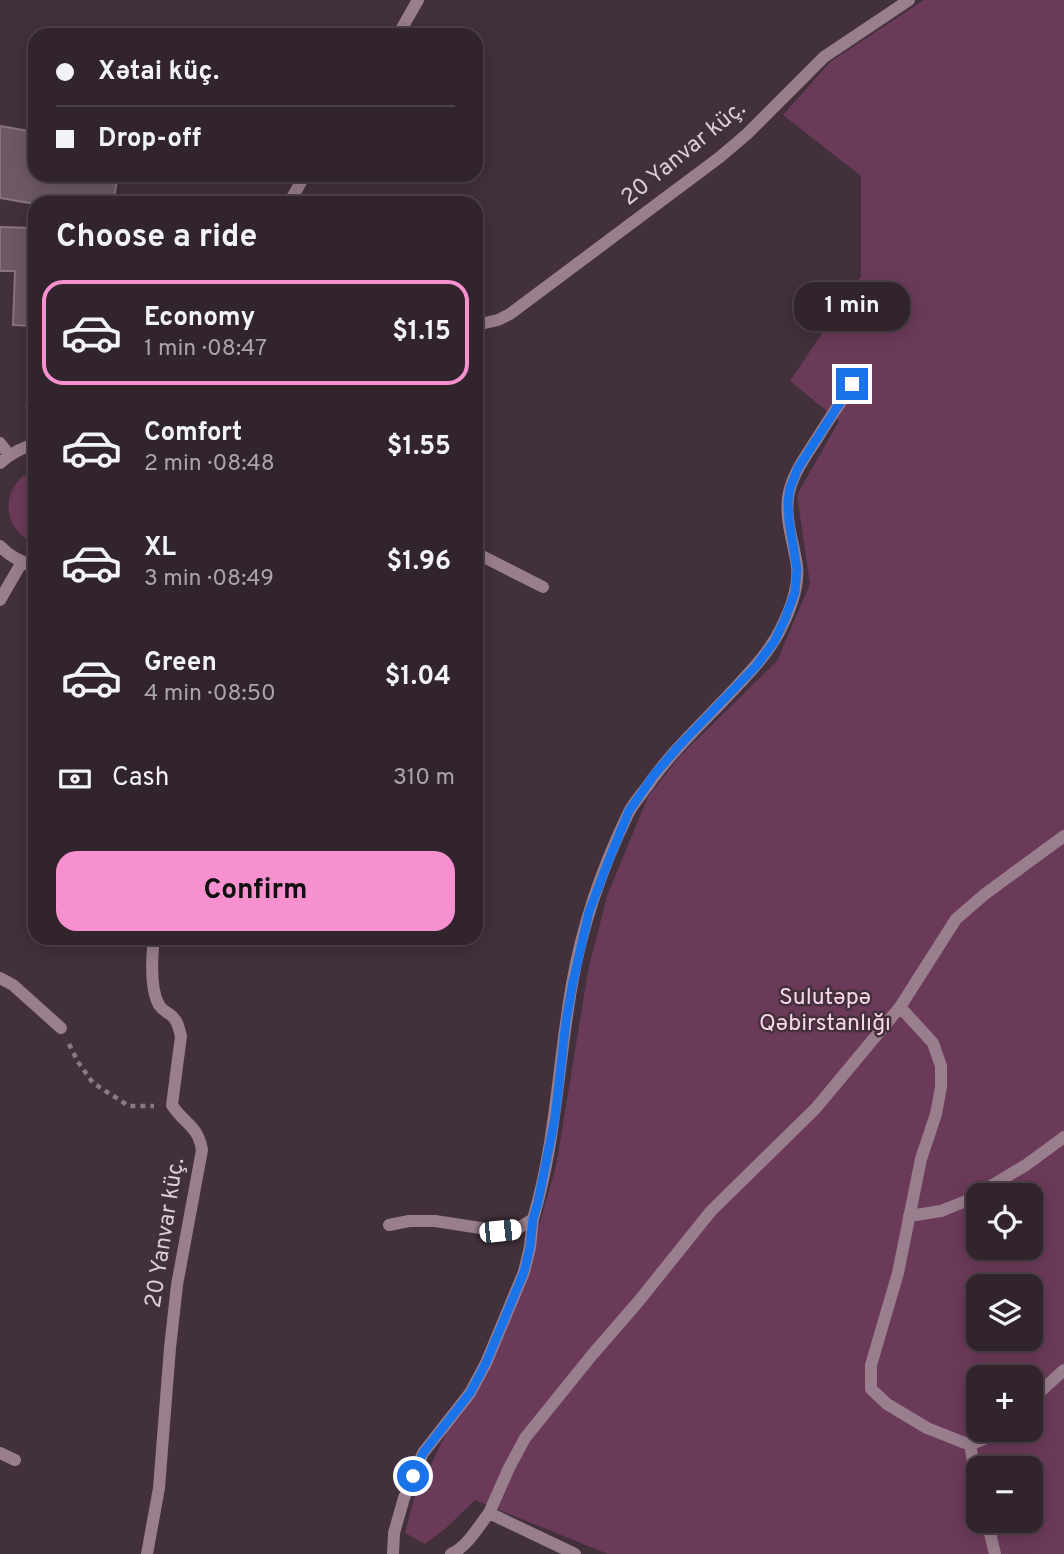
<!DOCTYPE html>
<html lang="en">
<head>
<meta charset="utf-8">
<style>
  body { margin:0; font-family:Overpass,sans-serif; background:#3d3038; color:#f1f3f6; height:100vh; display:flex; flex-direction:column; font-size:26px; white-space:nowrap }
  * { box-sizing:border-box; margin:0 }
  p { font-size:23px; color:#a8a4a9 }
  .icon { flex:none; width:38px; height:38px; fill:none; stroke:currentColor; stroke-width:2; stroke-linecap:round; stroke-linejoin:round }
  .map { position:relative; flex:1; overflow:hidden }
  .drawer { position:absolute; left:28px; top:196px; width:455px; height:749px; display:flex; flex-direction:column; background:#32242c; border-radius:21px; box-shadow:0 4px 18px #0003,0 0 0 2px #4d4148 }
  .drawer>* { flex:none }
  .guide { position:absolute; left:28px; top:28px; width:455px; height:154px; border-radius:21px; box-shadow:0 4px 18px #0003,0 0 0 2px #4d4148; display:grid; align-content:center; height:154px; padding:0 28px; background:#32242c }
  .tools { position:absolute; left:966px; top:1183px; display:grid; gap:14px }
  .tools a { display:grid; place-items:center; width:77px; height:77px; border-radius:14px; background:#32242c; box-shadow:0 4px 18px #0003,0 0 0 2px #4d4148; font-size:35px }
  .end { position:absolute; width:32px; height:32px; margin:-16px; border:9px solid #1a73e8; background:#fff; box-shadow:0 0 0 4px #fff }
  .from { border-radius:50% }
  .bubble { position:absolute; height:49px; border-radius:21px; background:#32242c; box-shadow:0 4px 18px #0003,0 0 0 2px #4d4148; font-size:23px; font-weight:700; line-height:49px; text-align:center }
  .car { position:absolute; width:21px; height:42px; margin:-21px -10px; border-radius:9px; box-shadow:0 0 5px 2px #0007; background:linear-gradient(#fff 24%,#345 0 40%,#fff 0 76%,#345 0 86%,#fff 0) }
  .guide b { display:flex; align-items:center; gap:24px; height:66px; font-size:26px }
  .guide b+b { border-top:2px solid #4d4148 }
  .guide i { width:18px; height:18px; background:#f1f3f6 }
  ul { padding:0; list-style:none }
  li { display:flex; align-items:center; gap:21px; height:105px; margin:0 14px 10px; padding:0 14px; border:4px solid transparent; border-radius:21px }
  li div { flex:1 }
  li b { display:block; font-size:26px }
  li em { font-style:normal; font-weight:700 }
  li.on { border-color:#f790ce }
  li>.icon { width:63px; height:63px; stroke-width:1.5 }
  h2 { padding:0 28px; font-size:32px; line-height:84px }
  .pay { display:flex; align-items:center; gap:18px; height:77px; padding:0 28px; font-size:26px }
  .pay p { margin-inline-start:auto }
  .cta { display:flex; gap:14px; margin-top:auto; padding:14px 28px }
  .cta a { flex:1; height:80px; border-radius:21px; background:#f790ce; color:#111; font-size:28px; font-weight:700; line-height:80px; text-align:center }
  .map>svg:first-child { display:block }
  .green { fill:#6c3a59; fill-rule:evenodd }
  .building { fill:#6d5964; stroke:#897480; stroke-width:2 }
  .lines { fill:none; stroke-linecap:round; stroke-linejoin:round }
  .path { stroke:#897a83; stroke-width:4.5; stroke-dasharray:5 5; stroke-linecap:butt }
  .minor { stroke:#997e8d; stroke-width:12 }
  .route { stroke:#1a73e8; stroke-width:9 }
  .labels { text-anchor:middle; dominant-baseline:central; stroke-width:5; stroke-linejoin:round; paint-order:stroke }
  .street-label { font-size:23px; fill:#d9ced4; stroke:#42303b }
  .park-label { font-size:23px; fill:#f9d5e9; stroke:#42303b }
</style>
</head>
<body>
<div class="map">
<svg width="1064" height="1554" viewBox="0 0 1064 1554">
  <rect width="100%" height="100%" fill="#42303b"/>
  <path class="green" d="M924 0H1064V1554H608L475 1500 446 1528 425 1544 405 1533 414 1499 459 1407 532 1250 556 1166 589 966 608 893 648 797 679 757 777 661 810 584 797 495 839 421 790 381 861 276V176L783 115 830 62ZM978 1195H1031V1248H978ZM978 1286H1031V1339H978ZM978 1377H1031V1430H978ZM978 1468H1031V1521H978Z
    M35 471V542C7 534 0 499 20 479 23 475 30 473 35 471Z"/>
  <path class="building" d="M0 126 35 132V175H118L113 203 35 204 0 198Z
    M0 227 35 228V326L13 325 15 271H0Z"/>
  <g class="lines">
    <path class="path" d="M33 428C27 412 25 397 35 382
      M69 1044 78 1062 93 1083 129 1106H154"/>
    <path class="minor" d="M398 35 418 0
      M289 203 305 175
      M476 325 498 320 510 314 720 157 747 134 824 57 909 0
      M0 443 9 455
      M0 463C11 453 21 448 35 444
      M0 546C10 557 21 562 35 566
      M476 553 543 587
      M0 600 22 562
      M0 978 13 985 61 1028
      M900 1007 933 1043 941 1066V1087L936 1114 921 1159 898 1273 871 1365V1389L887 1404 927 1428 970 1445 986 1438 996 1430
      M909 1216 941 1211 966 1201 1026 1165 1064 1137
      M389 1225 409 1221H435L500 1231 517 1229 533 1219C556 1142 558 1063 572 984 582 926 602 868 628 814 632 805 640 796 646 788 668 756 696 729 723 701 746 676 770 654 784 622 792 605 799 585 797 566 794 544 785 521 788 498 791 475 806 456 818 437 829 419 841 402 852 384
      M1031 1400 1064 1370
      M970 1445 978 1486
      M0 1453 15 1460
      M489 1513 509 1468 525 1438 592 1355 638 1302 711 1211 816 1108 900 1007 956 919 985 894 1064 836
      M987 1521 995 1554
      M147 1554 159 1488 170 1348 177 1285 202 1150C198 1125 184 1124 172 1105L181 1036C179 1029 178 1021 172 1016 167 1012 163 1011 159 1005 150 989 152 956 154 938
      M393 1554 394 1533 404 1498 423 1453 470 1393 486 1363 524 1272 530 1247 533 1219
      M451 1554C467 1547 478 1527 489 1513L575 1554"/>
  </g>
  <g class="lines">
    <path class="route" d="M413 1476 423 1453 470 1393 486 1363 524 1272 530 1247 533 1219 538 1202 555 1118 566 1021 573 982 589 912 608 862 629 811 654 775 678 747 756 666 774 642 785 619 795 592 797 569 789 521 788 502 790 488 798 468 852 384"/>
  </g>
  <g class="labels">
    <g class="street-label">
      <text transform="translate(684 154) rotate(-39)">20 Yanvar küç.</text>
      <text transform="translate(166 1233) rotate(-81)">20 Yanvar küç.</text>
    </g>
    <g class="park-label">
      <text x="825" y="998">Sulutəpə<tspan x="825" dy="26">Qəbirstanlığı</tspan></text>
    </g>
  </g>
</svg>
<div class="tools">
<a><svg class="icon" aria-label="locate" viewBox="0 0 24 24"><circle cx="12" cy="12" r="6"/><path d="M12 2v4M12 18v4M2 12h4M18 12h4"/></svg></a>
<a><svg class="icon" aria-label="layers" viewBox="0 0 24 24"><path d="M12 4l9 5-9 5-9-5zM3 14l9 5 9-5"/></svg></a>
<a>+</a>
<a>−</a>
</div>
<i class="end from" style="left:413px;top:1476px"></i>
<i class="end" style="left:852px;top:384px"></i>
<div class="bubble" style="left:794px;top:282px;width:116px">1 min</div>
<i class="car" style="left:500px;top:1231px;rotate:84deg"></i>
<div class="guide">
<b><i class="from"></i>Xətai küç.</b>
<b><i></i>Drop-off</b>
</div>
<section class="drawer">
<h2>Choose a ride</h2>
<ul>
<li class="on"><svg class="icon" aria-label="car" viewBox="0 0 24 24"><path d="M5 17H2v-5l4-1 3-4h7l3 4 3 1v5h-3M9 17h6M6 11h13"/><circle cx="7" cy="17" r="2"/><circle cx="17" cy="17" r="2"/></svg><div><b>Economy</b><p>1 min · 08:47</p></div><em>$1.15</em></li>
<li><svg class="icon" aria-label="car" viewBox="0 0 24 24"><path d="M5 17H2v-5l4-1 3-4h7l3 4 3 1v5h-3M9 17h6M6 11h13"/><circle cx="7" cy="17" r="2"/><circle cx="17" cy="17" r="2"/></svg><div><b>Comfort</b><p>2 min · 08:48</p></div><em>$1.55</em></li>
<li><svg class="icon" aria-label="car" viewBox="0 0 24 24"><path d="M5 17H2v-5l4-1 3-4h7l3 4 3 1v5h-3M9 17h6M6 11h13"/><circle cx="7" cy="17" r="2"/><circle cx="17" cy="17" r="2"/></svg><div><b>XL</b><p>3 min · 08:49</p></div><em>$1.96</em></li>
<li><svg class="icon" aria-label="car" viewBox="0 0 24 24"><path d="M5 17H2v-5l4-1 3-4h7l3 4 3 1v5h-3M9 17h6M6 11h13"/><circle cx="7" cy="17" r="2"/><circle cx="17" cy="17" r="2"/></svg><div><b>Green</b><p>4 min · 08:50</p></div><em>$1.04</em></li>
</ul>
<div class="pay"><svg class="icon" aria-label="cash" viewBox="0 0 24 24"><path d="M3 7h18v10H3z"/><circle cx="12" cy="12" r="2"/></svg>Cash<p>310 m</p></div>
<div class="cta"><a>Confirm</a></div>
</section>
</div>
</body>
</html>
